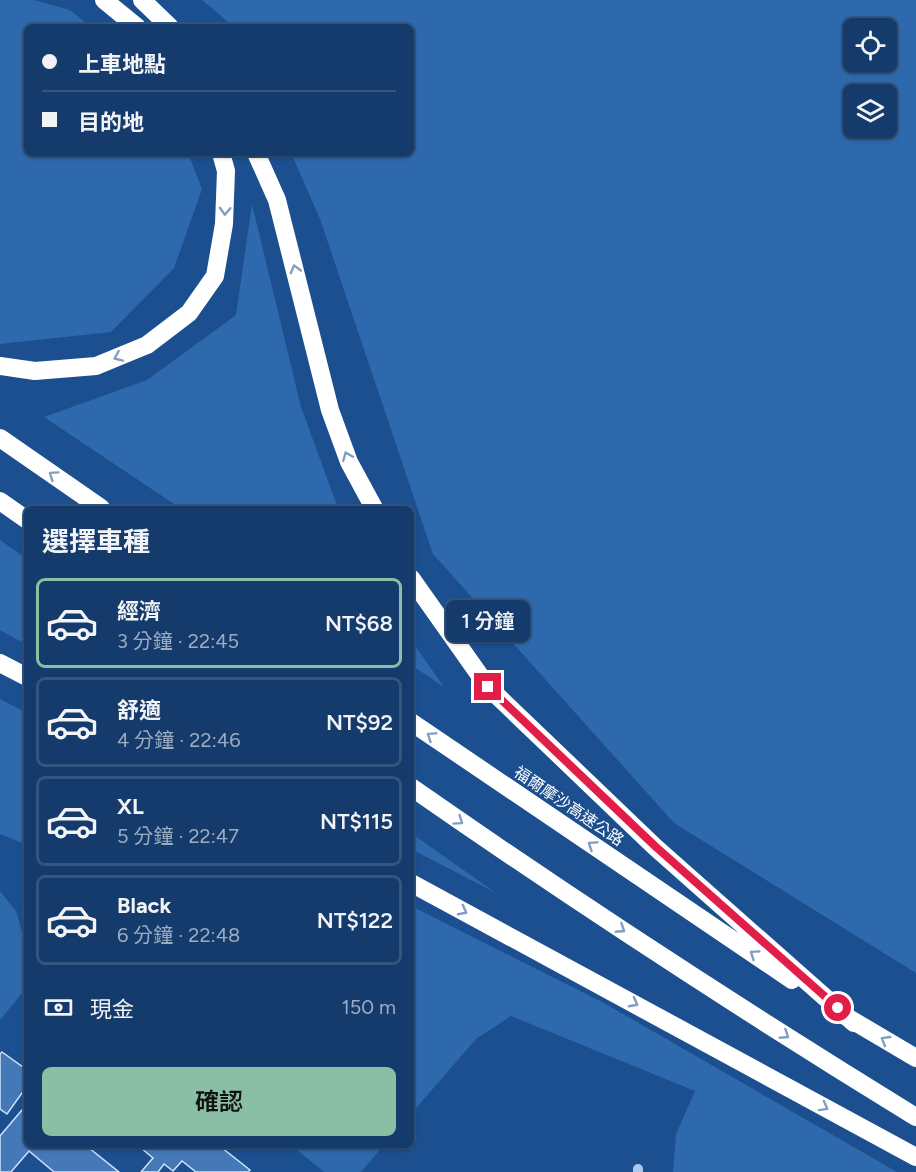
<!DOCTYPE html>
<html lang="zh-TW">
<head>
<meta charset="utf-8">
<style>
  body { margin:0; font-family:Figtree,"Noto Sans TC",sans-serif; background:#214673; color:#f1f3f6; height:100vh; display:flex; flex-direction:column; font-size:22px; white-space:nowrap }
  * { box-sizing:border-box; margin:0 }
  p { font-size:20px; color:#9dadc1 }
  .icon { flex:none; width:33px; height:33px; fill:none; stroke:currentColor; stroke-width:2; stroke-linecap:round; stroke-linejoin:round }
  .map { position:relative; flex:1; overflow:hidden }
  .panel { position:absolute; left:24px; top:506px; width:390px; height:642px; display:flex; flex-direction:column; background:#143b6b; border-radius:9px; box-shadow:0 2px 4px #0004,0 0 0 2px #33557e }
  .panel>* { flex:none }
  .guide { position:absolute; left:24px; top:24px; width:390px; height:132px; border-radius:9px; box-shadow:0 2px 4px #0004,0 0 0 2px #33557e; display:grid; align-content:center; height:132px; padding:0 18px; background:#143b6b }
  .fabs { position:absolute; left:843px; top:18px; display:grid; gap:12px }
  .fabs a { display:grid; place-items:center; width:54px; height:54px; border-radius:9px; background:#143b6b; box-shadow:0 2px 4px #0004,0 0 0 2px #33557e; font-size:30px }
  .end { position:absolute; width:27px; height:27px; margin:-14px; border:8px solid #e11d48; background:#fff; box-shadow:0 0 0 3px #fff }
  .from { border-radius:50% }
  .bubble { position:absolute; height:42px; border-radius:9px; background:#143b6b; box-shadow:0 2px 4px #0004,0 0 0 2px #33557e; font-size:20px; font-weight:600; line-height:42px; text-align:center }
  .guide b { display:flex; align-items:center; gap:21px; height:57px; font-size:22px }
  .guide b+b { border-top:2px solid #33557e }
  .guide i { width:15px; height:15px; background:#f1f3f6 }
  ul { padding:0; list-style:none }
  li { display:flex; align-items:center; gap:18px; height:90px; margin:0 12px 9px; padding:0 6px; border:3px solid #33557e; border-radius:9px }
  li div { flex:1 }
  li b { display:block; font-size:22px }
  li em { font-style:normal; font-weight:600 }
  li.current { border-color:#8abfa5 }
  li>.icon { width:54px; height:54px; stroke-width:1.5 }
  h2 { padding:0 18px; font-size:27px; line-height:72px }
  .pay { display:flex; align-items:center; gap:15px; height:66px; padding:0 18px; font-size:22px }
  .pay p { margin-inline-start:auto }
  .cta { display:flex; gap:12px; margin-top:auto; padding:12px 18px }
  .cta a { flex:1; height:69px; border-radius:9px; background:#8abfa5; color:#111; font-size:24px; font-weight:600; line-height:69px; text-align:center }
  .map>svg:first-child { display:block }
  .green { fill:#2e69ad; fill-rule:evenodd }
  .building { fill:#4478b7; stroke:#cfe3fa; stroke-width:1.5 }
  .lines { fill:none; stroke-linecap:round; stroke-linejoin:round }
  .minor { stroke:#a9c9ee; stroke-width:10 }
  .highway { stroke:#fff; stroke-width:18 }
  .oneway { stroke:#829ec1 }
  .route { stroke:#e11d48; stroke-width:8 }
  .labels { text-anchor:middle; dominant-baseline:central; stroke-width:4.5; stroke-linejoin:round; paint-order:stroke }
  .street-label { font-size:16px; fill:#fff; stroke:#1b4f8f }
</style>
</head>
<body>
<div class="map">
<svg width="916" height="1172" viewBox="0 0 916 1172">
  <rect width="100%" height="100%" fill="#1b4f8f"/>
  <path class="green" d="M0 0H34L70 10 91 27H27V153H188L202 189 174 268 111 332 0 344Z
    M202 0H916V973L674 823 433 554 320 219 291 153H411V27H234ZM854 28H886V62H854ZM886 94V128H854V94Z
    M252 204 301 407 338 508H180L44 417 147 380 236 315Z
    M0 540 27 559V645L0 630Z
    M411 640 444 687 411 665Z
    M0 699 27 713V845L0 834Z
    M411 833 496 893 411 849Z
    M0 891 16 911 24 939 27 937V987L0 1020Z
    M411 906 604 1003 897 1172H673L676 1134 695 1091 511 1016 476 1039 411 1114Z
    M291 1145H384L361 1172H324Z"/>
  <path class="building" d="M2 1052 27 1070V1086L7 1114 0 1109V1054Z
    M27 1104V1144H84L119 1172H54L29 1151 11 1172H0V1136Z
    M144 1144H217L250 1170 248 1172H196L182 1161 173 1171 164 1164 158 1172H141L153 1158 141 1148Z"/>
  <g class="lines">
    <path class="minor" d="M638 1169V1172"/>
    <path class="highway" d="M104 0 137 27
      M142 0 170 27
      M256 153 277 200 330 410 349 462 374 508
      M0 366 35 371 96 366 147 345 189 313 215 276 224 224 226 171 221 153
      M0 438 101 508
      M0 501 27 520
      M411 578 488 687 655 847 854 1023
      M0 663 27 677
      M411 722 792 980
      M411 787C576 902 745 1012 916 1117
      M411 883 916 1157
      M845 1016 916 1058"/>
  </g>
  <defs><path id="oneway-chevron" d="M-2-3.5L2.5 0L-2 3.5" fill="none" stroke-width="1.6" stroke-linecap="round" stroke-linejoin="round" transform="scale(1.5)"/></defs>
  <g class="oneway">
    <use href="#oneway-chevron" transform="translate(225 211) rotate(92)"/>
    <use href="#oneway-chevron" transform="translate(295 269) rotate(-105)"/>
    <use href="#oneway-chevron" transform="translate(118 357) rotate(157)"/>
    <use href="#oneway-chevron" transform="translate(347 456) rotate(-112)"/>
    <use href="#oneway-chevron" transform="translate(53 475) rotate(-145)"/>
    <use href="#oneway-chevron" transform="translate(431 736) rotate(-146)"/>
    <use href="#oneway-chevron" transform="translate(459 821) rotate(35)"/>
    <use href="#oneway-chevron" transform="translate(592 845) rotate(-146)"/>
    <use href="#oneway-chevron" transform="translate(463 911) rotate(28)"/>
    <use href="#oneway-chevron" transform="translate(621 929) rotate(33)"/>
    <use href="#oneway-chevron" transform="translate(754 954) rotate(-146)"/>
    <use href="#oneway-chevron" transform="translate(634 1003) rotate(28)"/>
    <use href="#oneway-chevron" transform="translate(785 1035) rotate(33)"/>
    <use href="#oneway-chevron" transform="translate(885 1040) rotate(-150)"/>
    <use href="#oneway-chevron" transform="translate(824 1107) rotate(29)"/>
  </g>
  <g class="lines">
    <path class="route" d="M488 687 656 847 838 1008"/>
  </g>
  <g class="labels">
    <g class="street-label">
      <text transform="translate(569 806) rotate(34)">福爾摩沙高速公路</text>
    </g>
  </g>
</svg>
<div class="fabs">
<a><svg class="icon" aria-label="locate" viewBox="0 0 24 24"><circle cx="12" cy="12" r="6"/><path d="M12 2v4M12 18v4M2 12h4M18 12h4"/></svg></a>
<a><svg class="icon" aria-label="layers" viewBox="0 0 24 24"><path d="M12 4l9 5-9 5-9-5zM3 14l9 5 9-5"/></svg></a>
</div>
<i class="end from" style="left:838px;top:1008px"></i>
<i class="end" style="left:488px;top:687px"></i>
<div class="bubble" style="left:446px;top:600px;width:84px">1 分鐘</div>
<div class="guide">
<b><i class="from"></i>上車地點</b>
<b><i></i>目的地</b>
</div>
<section class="panel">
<h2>選擇車種</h2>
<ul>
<li class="current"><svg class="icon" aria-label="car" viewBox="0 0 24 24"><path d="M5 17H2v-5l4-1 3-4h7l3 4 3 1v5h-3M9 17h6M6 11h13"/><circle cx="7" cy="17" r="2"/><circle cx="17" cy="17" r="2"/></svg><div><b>經濟</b><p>3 分鐘 · 22:45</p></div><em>NT$68</em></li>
<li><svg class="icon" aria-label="car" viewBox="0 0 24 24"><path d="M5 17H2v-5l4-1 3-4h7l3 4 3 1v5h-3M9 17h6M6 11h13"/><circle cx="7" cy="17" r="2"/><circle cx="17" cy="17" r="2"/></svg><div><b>舒適</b><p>4 分鐘 · 22:46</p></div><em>NT$92</em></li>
<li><svg class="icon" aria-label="car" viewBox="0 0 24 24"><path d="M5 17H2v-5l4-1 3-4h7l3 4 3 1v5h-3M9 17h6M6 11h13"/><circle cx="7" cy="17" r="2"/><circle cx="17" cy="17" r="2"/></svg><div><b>XL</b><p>5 分鐘 · 22:47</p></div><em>NT$115</em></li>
<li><svg class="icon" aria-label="car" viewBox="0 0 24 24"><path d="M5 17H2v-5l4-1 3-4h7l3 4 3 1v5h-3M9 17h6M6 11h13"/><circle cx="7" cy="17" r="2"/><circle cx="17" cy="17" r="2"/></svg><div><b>Black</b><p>6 分鐘 · 22:48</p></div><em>NT$122</em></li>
</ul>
<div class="pay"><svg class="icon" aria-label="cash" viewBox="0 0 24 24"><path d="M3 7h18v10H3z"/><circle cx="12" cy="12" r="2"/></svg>現金<p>150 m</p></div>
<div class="cta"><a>確認</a></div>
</section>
</div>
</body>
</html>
